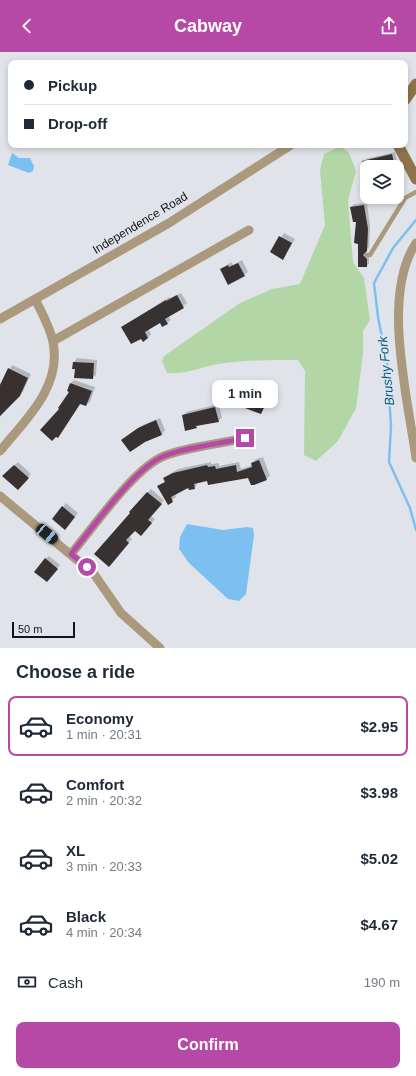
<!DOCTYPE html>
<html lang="en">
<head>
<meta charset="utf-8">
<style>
  body { margin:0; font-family:Arial,sans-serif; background:#f6f6f7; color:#1f2937; height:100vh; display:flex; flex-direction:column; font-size:15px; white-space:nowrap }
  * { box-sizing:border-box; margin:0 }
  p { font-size:13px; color:#747a83 }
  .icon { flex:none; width:22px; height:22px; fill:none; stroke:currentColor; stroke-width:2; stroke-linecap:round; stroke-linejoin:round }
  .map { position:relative; height:596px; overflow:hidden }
  .drawer { display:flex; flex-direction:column; background:#fff; flex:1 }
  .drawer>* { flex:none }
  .top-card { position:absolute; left:8px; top:8px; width:400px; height:88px; border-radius:8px; box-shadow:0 2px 6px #0003; display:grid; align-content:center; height:88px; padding:0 16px; background:#fff }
  .controls { position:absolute; left:360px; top:108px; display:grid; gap:8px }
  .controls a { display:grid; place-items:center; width:44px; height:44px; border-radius:8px; background:#fff; box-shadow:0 2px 6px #0003; font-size:20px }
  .scale { position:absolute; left:12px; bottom:10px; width:63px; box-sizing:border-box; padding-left:4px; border:2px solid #121315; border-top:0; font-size:11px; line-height:14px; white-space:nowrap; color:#121315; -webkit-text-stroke:3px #e0e4ea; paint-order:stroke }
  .end { position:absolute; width:18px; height:18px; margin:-9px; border:5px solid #b648a6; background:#fff; box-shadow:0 0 0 2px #fff }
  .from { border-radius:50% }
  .bubble { position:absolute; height:28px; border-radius:8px; background:#fff; box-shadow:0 2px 6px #0003; font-size:13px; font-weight:800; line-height:28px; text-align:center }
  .car { position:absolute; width:12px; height:24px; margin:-12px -6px; border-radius:5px; box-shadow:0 0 3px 1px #0007; background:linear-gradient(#222 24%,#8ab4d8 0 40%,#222 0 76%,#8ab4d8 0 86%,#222 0) }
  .top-card b { display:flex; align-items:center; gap:14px; height:38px; font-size:15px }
  .top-card b+b { border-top:1px solid #e0e1e3 }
  .top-card i { width:10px; height:10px; background:#1f2937 }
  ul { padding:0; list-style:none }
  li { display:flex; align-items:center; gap:12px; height:60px; margin:0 8px 6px; padding:0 8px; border:2px solid transparent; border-radius:8px }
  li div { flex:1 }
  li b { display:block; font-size:15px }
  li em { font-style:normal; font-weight:800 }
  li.on { border-color:#b648a6 }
  li>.icon { width:36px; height:36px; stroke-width:1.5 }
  h2 { padding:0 16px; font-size:18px; line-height:48px }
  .pay { display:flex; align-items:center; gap:10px; height:44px; padding:0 16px; font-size:15px }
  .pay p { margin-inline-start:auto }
  .button { display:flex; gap:8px; margin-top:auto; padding:8px 16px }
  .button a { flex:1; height:46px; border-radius:8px; background:#b648a6; color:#fff; font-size:16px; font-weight:800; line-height:46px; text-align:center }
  header { display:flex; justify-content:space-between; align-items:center; height:52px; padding:0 16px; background:#b648a6; color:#fff; font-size:18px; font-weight:800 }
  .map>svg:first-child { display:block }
  .green { fill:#b2d6a6 }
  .water { fill:#7bc0f0 }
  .shadow { fill:#0003 }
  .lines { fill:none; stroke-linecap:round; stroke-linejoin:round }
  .stream { stroke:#7bc0f0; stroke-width:2.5 }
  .building { fill:#373131 }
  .service { stroke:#ab997d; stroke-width:4.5 }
  .minor { stroke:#ab997d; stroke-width:9 }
  .secondary { stroke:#8f744b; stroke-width:11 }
  .route { stroke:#b648a6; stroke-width:5 }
  .labels { text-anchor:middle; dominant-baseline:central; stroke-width:4; stroke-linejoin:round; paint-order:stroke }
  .street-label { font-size:12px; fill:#121315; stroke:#e0e4ea }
  .water-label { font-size:13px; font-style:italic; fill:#005985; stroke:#e0e4ea }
</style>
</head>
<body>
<header><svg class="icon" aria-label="back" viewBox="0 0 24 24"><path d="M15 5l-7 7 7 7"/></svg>Cabway<svg class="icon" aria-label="share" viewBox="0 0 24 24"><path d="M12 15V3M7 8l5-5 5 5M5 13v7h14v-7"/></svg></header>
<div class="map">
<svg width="416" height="596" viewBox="0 0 416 596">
  <rect width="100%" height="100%" fill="#e0e4ea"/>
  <path class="green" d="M341 94 349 101 356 119 348 148 353 210 364 226 370 268 363 279V302L356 356 338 389 316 409 304 403 305 319 298 308C272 308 244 308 218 312 202 315 184 323 167 321L162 309 164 304 240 251 272 237 300 232 325 173 320 118 324 102Z"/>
  <path class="water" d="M12 101 19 106H30L34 114 33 119 29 121 8 113Z
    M187 472 223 478 247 475 253 476 254 483 246 542 239 549 228 547 189 511 179 497 180 485Z"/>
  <path class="shadow" d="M395 100 399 116 397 118V115H367L366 119 364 110 366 107Z
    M367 151 370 174 369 195 365 200 369 204V212L366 214H359L357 169 351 155 354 152Z
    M284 181 295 187 283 207 271 200Z
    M242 208 248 220 229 232 221 218 231 210 233 213Z
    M181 241 187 251 168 264 171 268 167 271 160 270 148 277 151 282 148 286 141 285 122 276 169 245 170 246Z
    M77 306 97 308 96 323 92 326 73 316 74 310Z
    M12 313 31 322 23 339 0 365V331H2Z
    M74 328 95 335 90 350 86 353 81 351 58 385 61 357 71 340 68 339 71 331Z
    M256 337 271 344 261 361 253 341Z
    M219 352 222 366 218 369 211 370 186 377 183 364 186 360Z
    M160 366 165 378 162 382 126 385 143 373Z
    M263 405 270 424 266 427 249 425 208 428 198 430 195 436 189 434 175 442 176 445 168 451 159 434 166 429 164 426 168 423 178 417 211 410V412L219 411V414L239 410 241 417 253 413 252 411 256 407Z
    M18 410 31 422 21 433 3 424Z
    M151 437 164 448 151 464 155 467 145 479 135 477 129 484 132 487 112 510 132 461 130 460Z
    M66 451 78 461 68 473 63 455Z
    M49 504 60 513 50 525 45 507Z"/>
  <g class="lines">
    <path class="stream" d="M416 168 393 196 374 231 378 265 387 311 391 374 389 410 410 456 416 478"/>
  </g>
  <path class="building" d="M392 102 395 115H364L362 109Z
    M364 153 368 177 367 199 363 203 367 207V215H358V192L354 191 356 170H353L350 155Z
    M279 184 292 191 283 208 270 200Z
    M238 211 245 224 228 233 220 217 228 213 229 215Z
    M177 243 184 256 165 267 168 272 162 275 160 271 145 280 148 286 143 290 141 287 131 292 121 275 166 248V249Z
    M73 310 94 311 93 327 74 326 75 317H72Z
    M8 316 28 326 20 344 0 364V333Z
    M70 331 92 339 86 354 80 352 58 386 56 385 52 389 40 378 59 357 58 356 69 340 67 339Z
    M252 340 268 347 261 362 245 356Z
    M215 355 219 370 196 374 197 376 185 379 182 363Z
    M156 368 162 383 145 390 130 400 121 388 138 376Z
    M259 408 267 428 254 433H251L248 426 208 433 207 429 194 432 195 437 189 438 188 436 171 445 173 450 168 453 157 434 165 430 163 426 173 421 207 413 208 415 215 414 216 417 236 413 237 420 252 415 251 411Z
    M14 413 29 426 18 438 2 424Z
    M147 440 162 452 148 468 152 471 141 484 135 479 126 488 129 491 109 515 94 502 130 461 129 460Z
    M62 454 75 465 65 478 52 467Z
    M45 506 58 517 47 530 34 520Z"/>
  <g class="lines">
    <path class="service" d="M367 203H370L405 146 416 140"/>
    <path class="minor" d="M416 191C381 243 408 347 416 406
      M0 267 169 171 291 93
      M53 289 249 178
      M0 399C26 367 62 335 53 290 50 275 42 261 35 247
      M0 444 94 522 121 561 160 596
      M71 502C93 476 134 416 164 404 186 395 220 392 245 386"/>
    <path class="secondary" d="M405 48 416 32
      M398 93 416 127"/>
  </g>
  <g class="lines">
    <path class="route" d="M87 515 71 502C93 476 134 416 164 404 186 395 220 392 245 386"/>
  </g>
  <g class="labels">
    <g class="street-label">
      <text transform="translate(140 171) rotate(-31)">Independence Road</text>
    </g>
    <g class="water-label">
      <text transform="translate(386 319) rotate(-96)">Brushy Fork</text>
    </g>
  </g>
</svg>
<div class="controls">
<a><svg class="icon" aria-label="layers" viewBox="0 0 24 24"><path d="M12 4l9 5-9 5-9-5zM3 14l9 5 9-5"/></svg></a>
</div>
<div class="scale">50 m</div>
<i class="end from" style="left:87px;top:515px"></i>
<i class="end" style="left:245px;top:386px"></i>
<div class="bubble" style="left:212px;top:328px;width:66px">1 min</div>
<i class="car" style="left:47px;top:482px;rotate:129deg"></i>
<div class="top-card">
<b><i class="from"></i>Pickup</b>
<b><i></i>Drop-off</b>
</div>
</div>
<section class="drawer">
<h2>Choose a ride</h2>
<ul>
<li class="on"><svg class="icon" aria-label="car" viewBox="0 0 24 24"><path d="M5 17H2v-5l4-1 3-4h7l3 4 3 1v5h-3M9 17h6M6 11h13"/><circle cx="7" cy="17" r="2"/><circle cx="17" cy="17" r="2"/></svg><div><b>Economy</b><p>1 min · 20:31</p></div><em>$2.95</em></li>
<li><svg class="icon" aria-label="car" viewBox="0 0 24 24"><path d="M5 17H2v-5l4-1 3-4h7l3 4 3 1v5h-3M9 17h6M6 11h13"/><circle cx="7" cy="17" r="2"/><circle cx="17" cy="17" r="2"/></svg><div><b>Comfort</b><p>2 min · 20:32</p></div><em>$3.98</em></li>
<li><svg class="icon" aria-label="car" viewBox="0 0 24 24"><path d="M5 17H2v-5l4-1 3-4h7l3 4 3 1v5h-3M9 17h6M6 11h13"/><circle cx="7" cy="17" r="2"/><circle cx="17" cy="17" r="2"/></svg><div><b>XL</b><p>3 min · 20:33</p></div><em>$5.02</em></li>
<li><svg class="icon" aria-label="car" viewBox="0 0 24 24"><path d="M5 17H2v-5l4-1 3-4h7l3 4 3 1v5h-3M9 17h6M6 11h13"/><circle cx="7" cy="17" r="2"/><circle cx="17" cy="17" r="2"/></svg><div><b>Black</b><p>4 min · 20:34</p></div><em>$4.67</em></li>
</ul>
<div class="pay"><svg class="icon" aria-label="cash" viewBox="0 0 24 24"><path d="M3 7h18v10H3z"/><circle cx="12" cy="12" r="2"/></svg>Cash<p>190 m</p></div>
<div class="button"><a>Confirm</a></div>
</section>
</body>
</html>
